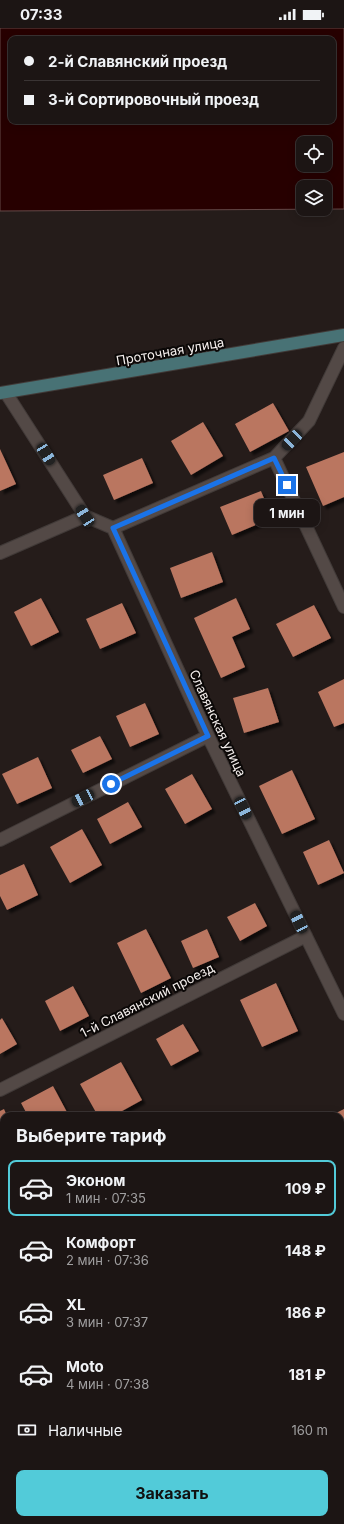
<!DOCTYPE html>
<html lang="ru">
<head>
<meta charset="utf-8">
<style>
  body { margin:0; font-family:Inter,sans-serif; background:#292222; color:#f1f3f6; height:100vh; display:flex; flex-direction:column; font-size:15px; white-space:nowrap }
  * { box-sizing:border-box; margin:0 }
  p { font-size:13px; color:#a09fa0 }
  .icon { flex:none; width:22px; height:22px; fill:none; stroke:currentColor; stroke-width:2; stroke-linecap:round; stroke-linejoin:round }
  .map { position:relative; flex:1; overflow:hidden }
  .sheet { position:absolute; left:0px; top:1084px; width:344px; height:412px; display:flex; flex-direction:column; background:#1c1514; border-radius:12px 12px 0 0; box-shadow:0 2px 10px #0003,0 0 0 1px #3a3434 }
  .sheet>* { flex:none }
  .hud { position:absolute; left:8px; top:8px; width:328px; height:88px; border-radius:8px; box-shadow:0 2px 10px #0003,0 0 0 1px #3a3434; display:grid; align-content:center; height:88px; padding:0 16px; background:#1c1514 }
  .tools { position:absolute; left:296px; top:108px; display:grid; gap:8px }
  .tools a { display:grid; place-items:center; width:36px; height:36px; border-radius:8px; background:#1c1514; box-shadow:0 2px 10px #0003,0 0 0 1px #3a3434; font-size:20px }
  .end { position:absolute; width:18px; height:18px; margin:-9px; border:5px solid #1a73e8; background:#fff; box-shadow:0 0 0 2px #fff }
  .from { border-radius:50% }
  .bubble { position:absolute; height:28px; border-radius:8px; background:#1c1514; box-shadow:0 2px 10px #0003,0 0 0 1px #3a3434; font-size:13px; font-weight:700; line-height:28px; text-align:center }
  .car { position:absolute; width:12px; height:24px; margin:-12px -6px; border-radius:5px; box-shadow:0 0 3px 1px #0007; background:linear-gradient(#222 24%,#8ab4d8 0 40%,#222 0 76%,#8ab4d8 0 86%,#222 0) }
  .hud b { display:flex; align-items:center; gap:14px; height:38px; font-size:15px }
  .hud b+b { border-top:1px solid #3a3434 }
  .hud i { width:10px; height:10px; background:#f1f3f6 }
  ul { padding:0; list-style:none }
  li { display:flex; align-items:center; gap:12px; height:56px; margin:0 8px 6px; padding:0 8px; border:2px solid transparent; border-radius:8px }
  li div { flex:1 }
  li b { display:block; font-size:15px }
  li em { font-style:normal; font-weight:700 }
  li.active { border-color:#52cbd9 }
  li>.icon { width:36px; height:36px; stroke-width:1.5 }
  h2 { padding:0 16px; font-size:18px; line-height:48px }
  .pay { display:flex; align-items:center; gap:10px; height:44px; padding:0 16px; font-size:15px }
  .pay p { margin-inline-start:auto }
  .cta { display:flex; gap:8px; margin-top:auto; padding:8px 16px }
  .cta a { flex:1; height:46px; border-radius:8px; background:#52cbd9; color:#111; font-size:16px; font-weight:700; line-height:46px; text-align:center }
  .status { display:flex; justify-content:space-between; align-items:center; height:28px; padding:0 20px; background:#1c1514; direction:ltr }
  .status svg { height:11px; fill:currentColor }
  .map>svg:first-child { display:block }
  .water { fill:#270000; stroke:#654847; fill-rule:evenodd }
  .building { fill:#ba7661; filter:url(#shadow) }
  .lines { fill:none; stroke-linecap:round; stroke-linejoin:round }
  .street-casing { stroke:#413a38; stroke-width:14 }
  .secondary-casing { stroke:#413a38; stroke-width:14 }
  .path { stroke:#78706e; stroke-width:2.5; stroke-dasharray:1 3; stroke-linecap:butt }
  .street { stroke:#534946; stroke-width:12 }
  .secondary { stroke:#487275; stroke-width:12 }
  .route { stroke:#1a73e8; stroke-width:5 }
  .labels { text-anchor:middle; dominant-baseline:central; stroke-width:4; stroke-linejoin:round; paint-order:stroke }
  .street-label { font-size:13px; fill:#f5efed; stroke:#0b0807 }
</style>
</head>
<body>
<div class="status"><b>07:33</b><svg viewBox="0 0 49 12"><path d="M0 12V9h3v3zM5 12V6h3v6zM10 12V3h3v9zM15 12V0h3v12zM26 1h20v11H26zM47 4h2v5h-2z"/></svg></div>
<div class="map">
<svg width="344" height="1496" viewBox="0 0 344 1496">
  <defs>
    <filter id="shadow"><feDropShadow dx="3.5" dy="3.5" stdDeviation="1" flood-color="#0009"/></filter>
  </defs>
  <rect width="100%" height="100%" fill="#251c1a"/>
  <path class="water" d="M0 0H344V181L0 183ZM11 11H333V93H11ZM303 115H325V137H303ZM303 159H325V181H303Z"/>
  <path class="building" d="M273 375 289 403 250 424 235 396Z
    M203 394 223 428 191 447 171 413Z
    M0 421 16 456 0 463Z
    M344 424V469L323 478 306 439Z
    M142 430 153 455 114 472 103 447Z
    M261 463 272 490 232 507 220 479Z
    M212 524 223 554 181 570 170 540Z
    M41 570 59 604 31 618 14 584Z
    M236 570 250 601 232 609 245 639 221 650 194 590Z
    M122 575 136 605 100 621 86 591Z
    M314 577 331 610 293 629 276 596Z
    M344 651V695L334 699 318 664Z
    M268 660 279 694 244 705 233 670Z
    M145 675 159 706 130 719 116 688Z
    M100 708 112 731 83 745 71 722Z
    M38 729 52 760 17 776 2 746Z
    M292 742 315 791 282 806 259 758Z
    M192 746 212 781 185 796 165 761Z
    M128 774 142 799 110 816 97 791Z
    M82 801 102 837 70 855 50 819Z
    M329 812 344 845 318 857 303 824Z
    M24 836 38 867 7 882 0 868V847Z
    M255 875 267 898 240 913 227 889Z
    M146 901 171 950 141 965 117 915Z
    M207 901 219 929 193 940 181 913Z
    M276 955 298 1003 262 1019 240 972Z
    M73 958 89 988 60 1003 45 973Z
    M2 990 17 1016 0 1026V992Z
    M183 996 199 1023 171 1038 156 1011Z
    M121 1034 142 1072 113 1088H98L80 1056Z
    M53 1058 69 1088H28L21 1075Z
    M4 1081 7 1088H4V1121L0 1123V1083Z
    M344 1081V1127L340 1129V1088H330Z
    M4 1247V1278L0 1280V1249Z
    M4 1340V1384L1 1386 0 1342Z
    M80 1492H101L104 1496H82Z"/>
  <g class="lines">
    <defs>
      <path id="street" d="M6 365 85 488 113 500 274 430 309 393 344 320
        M274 430 344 579
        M113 500 208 708 344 986
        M0 525 85 488
        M0 812 208 708
        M0 1062 306 908
        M340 1155 344 1154
        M0 1313 4 1311
        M287 1492 289 1496
        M182 1496 190 1492"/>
      <path id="secondary" d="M0 365 344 307"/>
    </defs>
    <use href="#street" class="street-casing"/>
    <use href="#secondary" class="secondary-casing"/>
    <path class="path" d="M340 1481H344"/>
    <use href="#street" class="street"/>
    <use href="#secondary" class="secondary"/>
  </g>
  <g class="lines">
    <path class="route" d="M111 756 208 708 113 500 274 430 287 457"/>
  </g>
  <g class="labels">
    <g class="street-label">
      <text transform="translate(170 323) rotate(-10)">Проточная улица</text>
      <text transform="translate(218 695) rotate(65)">Славянская улица</text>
      <text transform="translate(147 972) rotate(-27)">1-й Славянский проезд</text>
    </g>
  </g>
</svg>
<div class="tools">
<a><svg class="icon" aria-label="locate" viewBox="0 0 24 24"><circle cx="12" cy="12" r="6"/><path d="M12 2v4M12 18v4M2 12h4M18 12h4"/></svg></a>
<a><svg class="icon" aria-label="layers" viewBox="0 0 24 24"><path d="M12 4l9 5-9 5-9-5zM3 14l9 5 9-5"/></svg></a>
</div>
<i class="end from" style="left:111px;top:756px"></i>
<i class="end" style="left:287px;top:457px"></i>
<div class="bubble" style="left:254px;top:471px;width:66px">1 мин</div>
<i class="car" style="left:292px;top:412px;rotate:224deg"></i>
<i class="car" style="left:46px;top:426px;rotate:148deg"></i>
<i class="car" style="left:85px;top:488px;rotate:327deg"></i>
<i class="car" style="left:83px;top:770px;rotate:244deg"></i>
<i class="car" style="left:243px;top:780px;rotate:154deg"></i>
<i class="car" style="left:299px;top:894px;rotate:334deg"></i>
<div class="hud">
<b><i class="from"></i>2-й Славянский проезд</b>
<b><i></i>3-й Сортировочный проезд</b>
</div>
<section class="sheet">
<h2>Выберите тариф</h2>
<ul>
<li class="active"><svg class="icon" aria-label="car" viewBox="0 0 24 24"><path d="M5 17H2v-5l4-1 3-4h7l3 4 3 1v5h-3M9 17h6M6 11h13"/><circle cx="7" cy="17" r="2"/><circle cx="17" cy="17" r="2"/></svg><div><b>Эконом</b><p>1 мин · 07:35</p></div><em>109 ₽</em></li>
<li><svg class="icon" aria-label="car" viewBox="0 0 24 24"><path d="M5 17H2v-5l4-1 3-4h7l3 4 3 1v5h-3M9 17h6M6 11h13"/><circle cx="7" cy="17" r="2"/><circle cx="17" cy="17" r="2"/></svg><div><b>Комфорт</b><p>2 мин · 07:36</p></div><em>148 ₽</em></li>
<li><svg class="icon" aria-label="car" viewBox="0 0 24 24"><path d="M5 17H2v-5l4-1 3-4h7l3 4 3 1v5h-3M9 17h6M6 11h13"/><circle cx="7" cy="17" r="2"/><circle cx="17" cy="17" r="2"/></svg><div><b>XL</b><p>3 мин · 07:37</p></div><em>186 ₽</em></li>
<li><svg class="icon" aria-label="car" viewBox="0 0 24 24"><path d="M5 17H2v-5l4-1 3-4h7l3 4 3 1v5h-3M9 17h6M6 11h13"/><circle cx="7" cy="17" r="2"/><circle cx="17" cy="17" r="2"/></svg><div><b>Moto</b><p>4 мин · 07:38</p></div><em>181 ₽</em></li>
</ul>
<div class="pay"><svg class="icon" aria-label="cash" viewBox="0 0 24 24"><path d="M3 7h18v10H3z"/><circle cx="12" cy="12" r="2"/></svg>Наличные<p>160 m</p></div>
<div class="cta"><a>Заказать</a></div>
</section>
</div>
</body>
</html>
